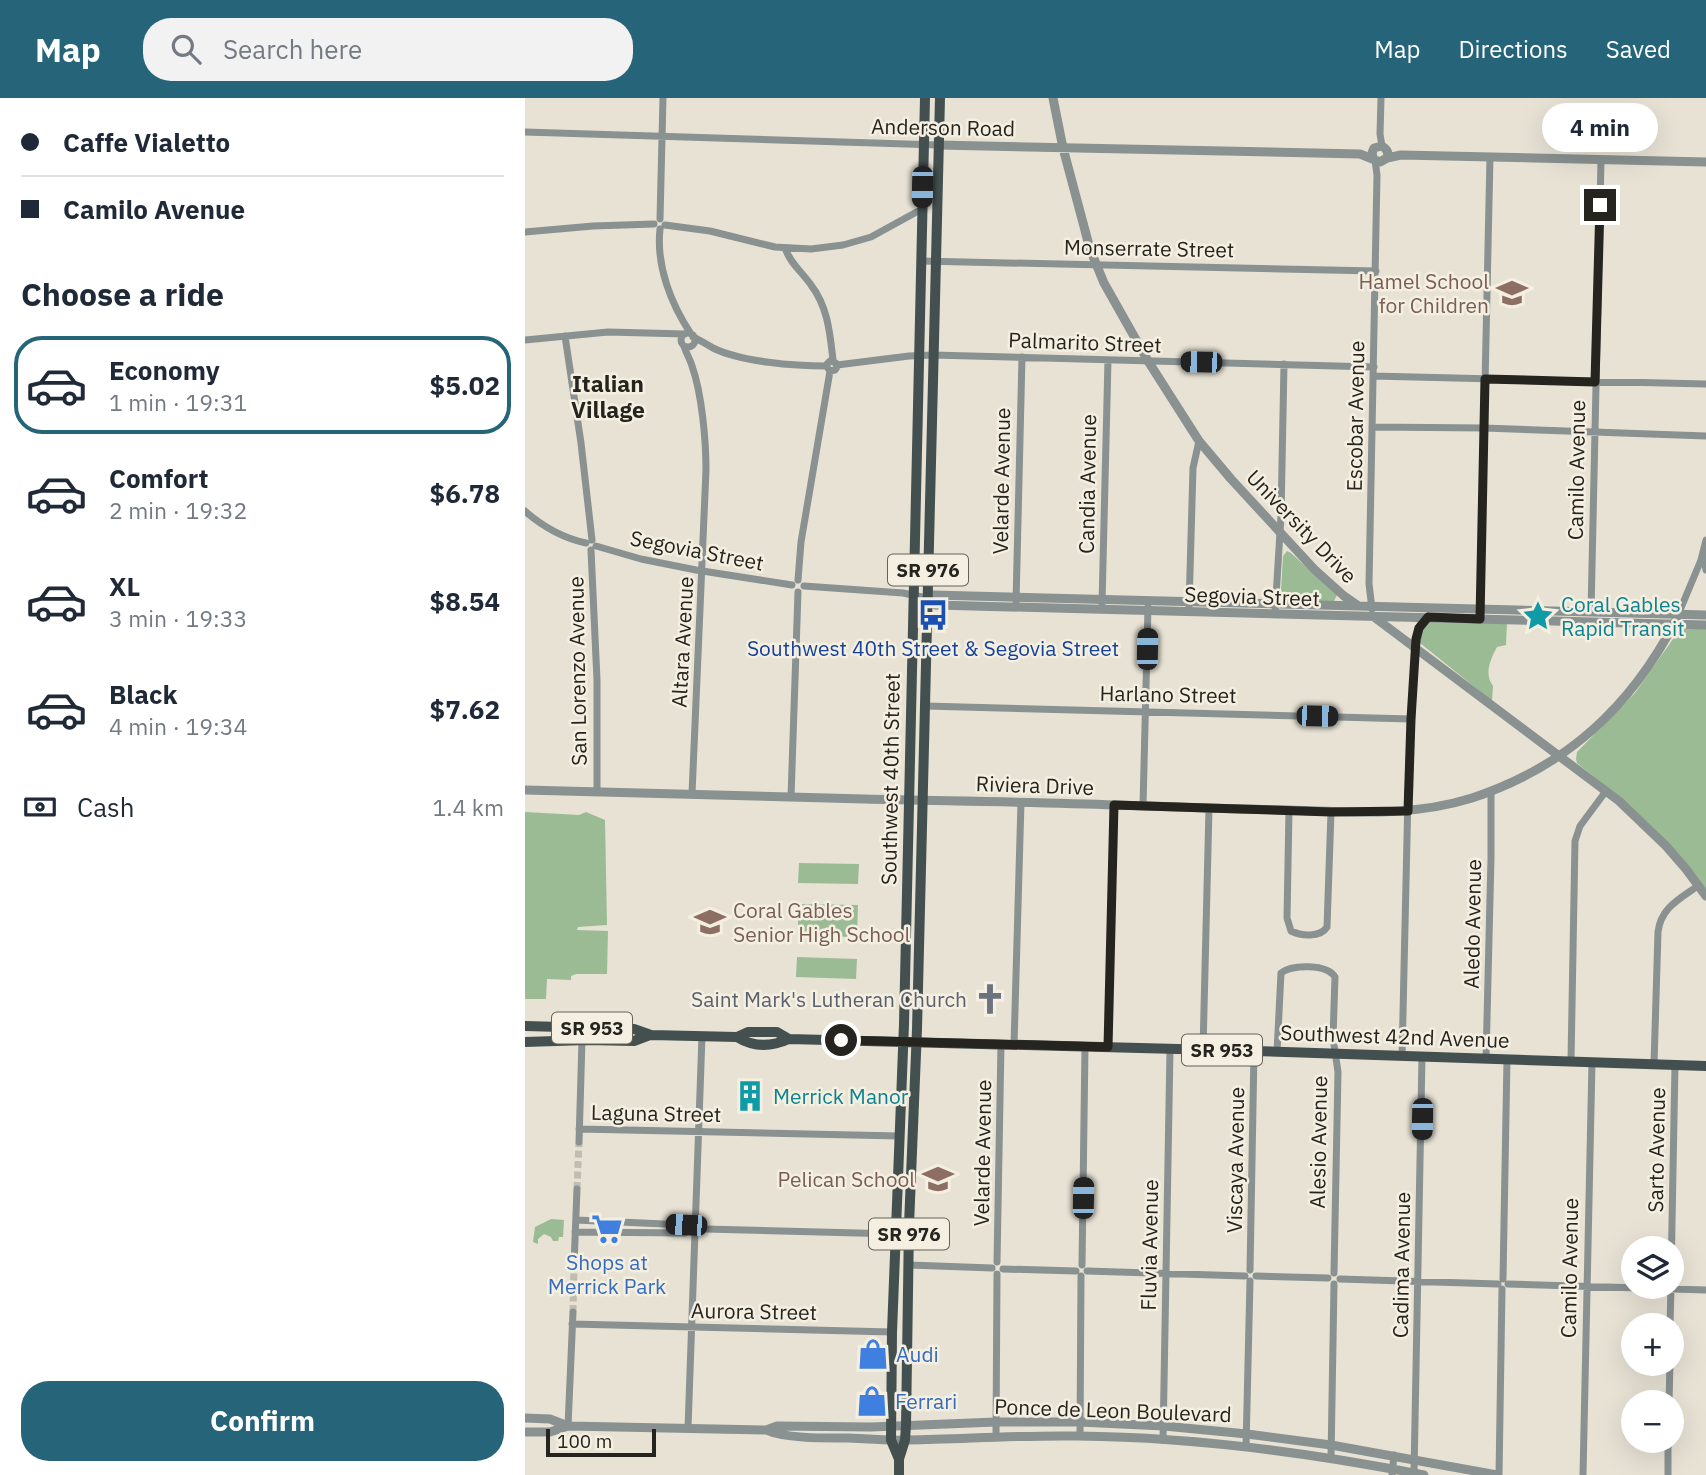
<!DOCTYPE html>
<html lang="en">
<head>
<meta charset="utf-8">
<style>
  body { margin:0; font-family:"IBM Plex Sans",sans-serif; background:#f2f2f3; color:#1f2937; height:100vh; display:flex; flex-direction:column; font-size:26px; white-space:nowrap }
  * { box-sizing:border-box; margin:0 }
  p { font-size:23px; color:#747a83 }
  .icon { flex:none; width:38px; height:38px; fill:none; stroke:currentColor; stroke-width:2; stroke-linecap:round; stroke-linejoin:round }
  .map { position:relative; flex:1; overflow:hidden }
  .sheet { display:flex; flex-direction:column; background:#fff; width:525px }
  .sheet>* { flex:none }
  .banner { display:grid; align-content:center; height:154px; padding:0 21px; background:#fff }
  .tools { position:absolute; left:1096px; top:1138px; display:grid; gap:14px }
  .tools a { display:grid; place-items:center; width:63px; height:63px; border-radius:50%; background:#fff; box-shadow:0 7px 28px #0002; font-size:35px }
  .scale { position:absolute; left:21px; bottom:18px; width:110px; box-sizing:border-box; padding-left:7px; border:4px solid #26241f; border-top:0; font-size:19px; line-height:24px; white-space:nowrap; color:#26241f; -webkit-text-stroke:5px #f4efe1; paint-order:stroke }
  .end { position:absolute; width:32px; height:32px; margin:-16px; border:9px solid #26241f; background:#fff; box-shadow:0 0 0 4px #fff }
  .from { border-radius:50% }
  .bubble { position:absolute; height:49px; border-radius:24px; background:#fff; box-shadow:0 7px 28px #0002; font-size:23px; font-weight:700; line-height:49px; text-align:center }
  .car { position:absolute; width:21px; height:42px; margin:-21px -10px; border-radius:9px; box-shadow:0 0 5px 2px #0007; background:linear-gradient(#222 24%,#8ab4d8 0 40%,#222 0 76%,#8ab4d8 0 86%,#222 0) }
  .banner b { display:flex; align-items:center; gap:24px; height:66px; font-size:26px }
  .banner b+b { border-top:2px solid #e0e1e3 }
  .banner i { width:18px; height:18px; background:#1f2937 }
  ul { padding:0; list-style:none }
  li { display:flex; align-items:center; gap:21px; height:98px; margin:0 14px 10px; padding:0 7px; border:4px solid transparent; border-radius:28px }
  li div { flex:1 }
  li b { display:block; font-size:26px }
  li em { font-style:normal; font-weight:700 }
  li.selected { border-color:#256479 }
  li>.icon { width:63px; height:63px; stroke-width:1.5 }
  h2 { padding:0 21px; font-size:32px; line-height:84px }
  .pay { display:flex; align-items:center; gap:18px; height:77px; padding:0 21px; font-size:26px }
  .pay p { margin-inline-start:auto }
  .cta { display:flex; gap:14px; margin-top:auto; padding:14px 21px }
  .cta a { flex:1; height:80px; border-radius:28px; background:#256479; color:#fff; font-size:28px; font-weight:700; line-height:80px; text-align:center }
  header { display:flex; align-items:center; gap:42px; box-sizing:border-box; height:98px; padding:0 35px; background:#256479; color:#fff }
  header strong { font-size:33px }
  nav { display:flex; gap:38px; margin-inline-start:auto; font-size:24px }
  .search { width:490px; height:63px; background:#f2f2f3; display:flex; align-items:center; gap:18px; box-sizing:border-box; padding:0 24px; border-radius:28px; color:#747a83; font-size:26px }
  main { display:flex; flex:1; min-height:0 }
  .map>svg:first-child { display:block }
  .green { fill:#9bbb95 }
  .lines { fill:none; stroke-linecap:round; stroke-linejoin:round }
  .minor-tunnel { stroke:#c0bcb0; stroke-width:7; stroke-dasharray:7 3.5; stroke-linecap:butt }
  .minor { stroke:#8a9191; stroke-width:7 }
  .tertiary { stroke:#8a9191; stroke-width:9 }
  .primary { stroke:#43504f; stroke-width:10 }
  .route { stroke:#26241f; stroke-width:9 }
  .labels { text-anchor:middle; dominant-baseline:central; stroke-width:5; stroke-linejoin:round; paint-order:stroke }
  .shield { fill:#f4efe1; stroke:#646159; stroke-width:2 }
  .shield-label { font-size:19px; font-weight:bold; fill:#26241f }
  .street-label { font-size:21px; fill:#26241f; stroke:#f4efe1 }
  .education-label { font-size:21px; fill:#785e54; stroke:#f4efe1; text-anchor:end }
  .culture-label { font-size:21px; fill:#0d838f; stroke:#f4efe1; text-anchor:start }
  .transit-label { font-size:21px; fill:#164399; stroke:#f4efe1 }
  .worship-label { font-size:21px; fill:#5b616d; stroke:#f4efe1; text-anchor:end }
  .shop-label { font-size:21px; fill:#366cbe; stroke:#f4efe1; text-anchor:start }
  .neighbourhood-label { font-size:23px; font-weight:bold; fill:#26241f; stroke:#f4efe1 }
</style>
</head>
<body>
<header>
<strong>Map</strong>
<div class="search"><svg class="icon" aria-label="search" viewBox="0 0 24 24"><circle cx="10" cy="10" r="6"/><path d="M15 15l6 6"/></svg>Search here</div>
<nav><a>Map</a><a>Directions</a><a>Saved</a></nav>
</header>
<main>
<section class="sheet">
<div class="banner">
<b><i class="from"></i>Caffe Vialetto</b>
<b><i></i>Camilo Avenue</b>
</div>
<h2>Choose a ride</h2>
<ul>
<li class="selected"><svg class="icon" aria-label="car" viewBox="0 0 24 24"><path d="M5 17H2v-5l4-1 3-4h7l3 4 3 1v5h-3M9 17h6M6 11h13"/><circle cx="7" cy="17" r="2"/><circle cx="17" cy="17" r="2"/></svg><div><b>Economy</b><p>1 min · 19:31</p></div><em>$5.02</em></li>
<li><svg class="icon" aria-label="car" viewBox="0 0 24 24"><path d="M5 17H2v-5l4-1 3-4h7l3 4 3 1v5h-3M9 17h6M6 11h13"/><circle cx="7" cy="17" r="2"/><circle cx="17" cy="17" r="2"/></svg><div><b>Comfort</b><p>2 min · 19:32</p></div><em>$6.78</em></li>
<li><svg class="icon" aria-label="car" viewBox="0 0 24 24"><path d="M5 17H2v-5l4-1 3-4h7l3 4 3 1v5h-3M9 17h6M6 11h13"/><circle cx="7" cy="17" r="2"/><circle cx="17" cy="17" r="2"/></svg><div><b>XL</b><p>3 min · 19:33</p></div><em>$8.54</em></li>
<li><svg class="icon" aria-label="car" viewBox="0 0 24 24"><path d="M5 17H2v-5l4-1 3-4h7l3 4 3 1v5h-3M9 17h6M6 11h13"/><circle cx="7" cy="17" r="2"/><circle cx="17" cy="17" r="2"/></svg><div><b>Black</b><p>4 min · 19:34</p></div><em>$7.62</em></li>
</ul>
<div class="pay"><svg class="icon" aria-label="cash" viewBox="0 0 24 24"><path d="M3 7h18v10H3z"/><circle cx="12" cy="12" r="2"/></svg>Cash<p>1.4 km</p></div>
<div class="cta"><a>Confirm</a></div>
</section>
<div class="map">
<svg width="1181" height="1377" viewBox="0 0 1181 1377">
  <rect width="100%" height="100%" fill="#e7e2d4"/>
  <path class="green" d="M762 453 766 455 812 497 809 503 805 504 764 502 759 499 756 492 758 458Z
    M905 523 982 525 981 547 972 549C965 562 959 576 968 588L967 603 895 545 897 531Z
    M1156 531H1181V791C1147 741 1099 703 1052 665L1051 661 1052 654 1110 595 1148 541 1149 537Z
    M0 714 54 717 61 714 80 722 82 827 53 829 52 832 83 833 82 876H51L46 878V882L22 881 21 901H0Z
    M274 765 334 766 333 786 273 785Z
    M273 806 333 807 332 839 273 838Z
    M272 859 332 861 331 881 271 879Z
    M26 1121 39 1122 38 1139H34L33 1143H28L26 1139 19 1136 13 1141V1146L8 1144 10 1129Z"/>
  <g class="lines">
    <path class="minor-tunnel" d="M52 1091 54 1044
      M48 1214 49 1167"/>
    <path class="minor" d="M856 0 855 36 857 48
      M0 34 413 47
      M135 121 138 0
      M140 127 185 133 250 149 286 151 318 147 346 139 397 111
      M135 131C131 168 146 206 166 236
      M0 134 68 128 129 126
      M260 150C265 165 277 174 286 187 303 209 305 236 308 262
      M396 163 851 173
      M156 242a7 7 0 1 1 14 0a7 7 0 1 1-14 0Z
      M40 238 56 345 67 442
      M168 239C175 242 181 246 188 250 216 264 270 268 302 268
      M0 242 83 234 160 236
      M159 248C161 255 165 261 167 268 177 296 181 343 181 372L167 696
      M312 267 384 258 408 257 849 269
      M848 278 1181 286
      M847 329 959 330 1181 338
      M0 413C17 428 39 440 61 445
      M71 448 116 461 171 472 267 487
      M66 452 72 582V694
      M1178 455 1181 472
      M273 482 276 444 305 273 302 269V266L305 263 311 265 312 269 310 272 305 273
      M279 488 378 495 402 500
      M491 504 497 259
      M577 506 583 262
      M664 509 668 370 674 343
      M847 511 844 486 852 77 850 62
      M955 513 965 59
      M1066 514 1076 62
      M750 515 756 418 759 266
      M1153 517 1176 462 1181 442
      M400 608 886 621
      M266 699 273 494
      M618 708 623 509
      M764 712 762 820 766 833C776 838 795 840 802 829L806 714
      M489 947 496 704
      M583 949 589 707
      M678 952 684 710
      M752 954 756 875C767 866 802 866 810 879L808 940 813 974 809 1175
      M877 959 883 697 890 550
      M961 961 966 760V693
      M1046 963 1050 743 1055 728 1081 693
      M1129 966 1133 834C1136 809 1155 801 1174 787
      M54 1031 374 1038
      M54 1044 57 942
      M51 1122 161 1127 165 1131
      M50 1134 160 1135 165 1131H180L370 1136 384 1127
      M472 1164 476 946
      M49 1167 52 1091
      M384 1167 467 1170
      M557 1167 560 949
      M478 1171 551 1173
      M725 1172 729 953
      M562 1173 720 1178
      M731 1178 803 1180
      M1146 1179 1150 967
      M815 1181 973 1186
      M978 1181 982 961
      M983 1186 1181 1192
      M47 1226 367 1234
      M1145 1227 1146 1189
      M1144 1304 1145 1265
      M43 1328 48 1214
      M163 1330 177 938
      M471 1338 472 1176
      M555 1338 556 1178
      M638 1342 645 952
      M721 1349 725 1183
      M806 1360 809 1186
      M889 1375 897 959
      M867 1377 869 1357
      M974 1377 977 1191
      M1058 1377 1067 964
      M1143 1377V1342"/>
    <path class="tertiary" d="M528 0 538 50 565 151 579 185 623 263 674 343 706 381 789 471 819 498 832 507
      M413 47 835 56 855 64 862 60C864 55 862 51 857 48L849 50 847 55 848 60
      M862 60 876 57 1181 64
      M1181 517 408 497 402 500 408 506 411 507 1181 527
      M849 519 1094 703 1141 748 1161 771 1181 798
      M890 550 894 530 903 519
      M0 692C113 695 226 698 339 701 423 703 507 704 592 707 649 709 707 711 764 712 826 714 887 719 947 700 1041 669 1106 609 1151 522
      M0 1320 25 1321 43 1328
      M241 1332C261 1341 302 1340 325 1340 344 1341 364 1343 383 1342 440 1341 496 1337 552 1338 667 1339 787 1355 899 1377
      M0 1334H25L43 1328 241 1332 252 1328 346 1329 471 1324H554L639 1328 722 1336 806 1347 972 1377"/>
    <path class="primary" d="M0 928 109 931 126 937 212 939C228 949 246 949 264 941L729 953 1181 968
      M212 939 223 934H252L264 941
      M0 944 62 942 109 943 125 937
      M374 1361 366 1342 367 1234 379 926 400 0
      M374 1377V1361L380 1342 381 1327 384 1127 392 931 415 0"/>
  </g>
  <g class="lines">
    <path class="route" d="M316 942 583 949 589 707 806 714 883 713 886 621 891 541 894 530 903 519 955 521 960 281 1070 284 1075 107"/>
  </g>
  <defs>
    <symbol id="school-bare" viewBox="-9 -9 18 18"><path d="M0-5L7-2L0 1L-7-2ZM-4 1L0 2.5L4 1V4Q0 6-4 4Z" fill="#8d6e63" stroke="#f4efe1" stroke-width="2.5" paint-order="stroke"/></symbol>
    <symbol id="bus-bare" viewBox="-9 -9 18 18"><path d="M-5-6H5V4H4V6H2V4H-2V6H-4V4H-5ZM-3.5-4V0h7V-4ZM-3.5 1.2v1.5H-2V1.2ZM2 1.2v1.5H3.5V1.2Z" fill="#1a4fb4" stroke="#f4efe1" stroke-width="2.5" paint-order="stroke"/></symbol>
    <symbol id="sight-bare" viewBox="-9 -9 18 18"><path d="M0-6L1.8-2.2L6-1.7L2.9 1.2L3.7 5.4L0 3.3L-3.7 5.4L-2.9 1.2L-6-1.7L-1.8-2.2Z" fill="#0f9aa8" stroke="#f4efe1" stroke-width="2.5" paint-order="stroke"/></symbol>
    <symbol id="church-bare" viewBox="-9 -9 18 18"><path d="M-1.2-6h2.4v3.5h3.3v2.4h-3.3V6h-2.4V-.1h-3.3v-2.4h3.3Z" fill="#6b7280" stroke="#f4efe1" stroke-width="2.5" paint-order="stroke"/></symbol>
    <symbol id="building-bare" viewBox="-9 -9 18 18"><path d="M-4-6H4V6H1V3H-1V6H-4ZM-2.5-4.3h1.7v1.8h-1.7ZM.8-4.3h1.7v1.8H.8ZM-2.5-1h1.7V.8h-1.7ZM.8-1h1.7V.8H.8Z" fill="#0f9aa8" stroke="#f4efe1" stroke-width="2.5" paint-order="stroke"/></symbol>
    <symbol id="supermarket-bare" viewBox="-9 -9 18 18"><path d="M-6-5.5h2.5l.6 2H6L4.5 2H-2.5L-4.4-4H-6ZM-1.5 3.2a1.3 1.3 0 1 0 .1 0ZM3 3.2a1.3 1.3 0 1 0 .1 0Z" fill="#3f7fe0" stroke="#f4efe1" stroke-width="2.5" paint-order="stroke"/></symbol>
    <symbol id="shop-bare" viewBox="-9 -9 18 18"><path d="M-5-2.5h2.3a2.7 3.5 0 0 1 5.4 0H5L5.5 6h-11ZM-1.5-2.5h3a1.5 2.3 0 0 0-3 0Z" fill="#3f7fe0" stroke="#f4efe1" stroke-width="2.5" paint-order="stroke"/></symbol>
  </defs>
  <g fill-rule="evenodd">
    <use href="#school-bare" x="965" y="173" width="44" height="44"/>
    <use href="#bus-bare" x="386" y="495" width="44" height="44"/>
    <use href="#sight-bare" x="991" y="496" width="44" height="44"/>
    <use href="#school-bare" x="163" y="802" width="44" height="44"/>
    <use href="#church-bare" x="443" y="879" width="44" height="44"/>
    <use href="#building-bare" x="203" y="976" width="44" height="44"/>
    <use href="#school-bare" x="391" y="1059" width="44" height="44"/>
    <use href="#supermarket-bare" x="60" y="1109" width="44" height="44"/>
    <use href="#shop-bare" x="326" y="1234" width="44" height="44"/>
    <use href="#shop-bare" x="325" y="1281" width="44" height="44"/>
  </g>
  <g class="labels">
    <g class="shield">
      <rect x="363" y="456.5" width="80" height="31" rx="5"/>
      <rect x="27" y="914.5" width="80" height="31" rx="5"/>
      <rect x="657" y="936.5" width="80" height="31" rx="5"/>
      <rect x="344" y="1120.5" width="80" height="31" rx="5"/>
    </g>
    <g class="shield-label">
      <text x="403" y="472">SR 976</text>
      <text x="67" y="930">SR 953</text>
      <text x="697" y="952">SR 953</text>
      <text x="384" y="1136">SR 976</text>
    </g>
    <g class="street-label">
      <text transform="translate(418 29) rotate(1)">Anderson Road</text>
      <text transform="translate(624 150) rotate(1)">Monserrate Street</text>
      <text transform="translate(560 244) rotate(2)">Palmarito Street</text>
      <text transform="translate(830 318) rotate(-89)">Escobar Avenue</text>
      <text transform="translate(1051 372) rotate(-89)">Camilo Avenue</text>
      <text transform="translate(476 383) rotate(-89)">Velarde Avenue</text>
      <text transform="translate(562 386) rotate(-89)">Candia Avenue</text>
      <text transform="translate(777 428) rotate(46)">University Drive</text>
      <text transform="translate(172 452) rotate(11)">Segovia Street</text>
      <text transform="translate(727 498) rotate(2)">Segovia Street</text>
      <text transform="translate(157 544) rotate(-87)">Altara Avenue</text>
      <text transform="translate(52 573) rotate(-91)">San Lorenzo Avenue</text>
      <text transform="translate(643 596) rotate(1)">Harlano Street</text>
      <text transform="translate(365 681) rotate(-89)">Southwest 40th Street</text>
      <text transform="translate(510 687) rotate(2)">Riviera Drive</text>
      <text transform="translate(947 826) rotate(-89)">Aledo Avenue</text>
      <text transform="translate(870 938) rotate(2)">Southwest 42nd Avenue</text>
      <text transform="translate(131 1015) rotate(1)">Laguna Street</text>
      <text transform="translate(793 1044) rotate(-89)">Alesio Avenue</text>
      <text transform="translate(1131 1052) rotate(-89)">Sarto Avenue</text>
      <text transform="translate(457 1055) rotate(-89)">Velarde Avenue</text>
      <text transform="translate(710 1062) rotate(-89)">Viscaya Avenue</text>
      <text transform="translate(624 1147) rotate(-89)">Fluvia Avenue</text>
      <text transform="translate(876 1167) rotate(-89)">Cadima Avenue</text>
      <text transform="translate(1044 1170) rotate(-89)">Camilo Avenue</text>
      <text transform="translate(229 1213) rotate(1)">Aurora Street</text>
      <text transform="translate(588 1312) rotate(2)">Ponce de Leon Boulevard</text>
    </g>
    <g class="education-label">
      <text x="964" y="183">Hamel School<tspan x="964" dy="24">for Children</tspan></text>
      <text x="208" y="812" text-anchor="start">Coral Gables<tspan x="208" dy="24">Senior High School</tspan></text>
      <text x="390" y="1081">Pelican School</text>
    </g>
    <g class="culture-label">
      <text x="1036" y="506">Coral Gables<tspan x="1036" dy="24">Rapid Transit</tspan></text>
      <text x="248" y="998">Merrick Manor</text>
    </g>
    <g class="transit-label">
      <text x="408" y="550">Southwest 40th Street &amp; Segovia Street</text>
    </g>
    <g class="worship-label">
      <text x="442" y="901">Saint Mark's Lutheran Church</text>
    </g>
    <g class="shop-label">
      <text x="82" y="1164" text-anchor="middle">Shops at<tspan x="82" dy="24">Merrick Park</tspan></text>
      <text x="371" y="1256">Audi</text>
      <text x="370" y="1303">Ferrari</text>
    </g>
    <g class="neighbourhood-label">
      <text x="83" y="285">Italian<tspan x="83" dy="26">Village</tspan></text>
    </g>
  </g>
</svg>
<div class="tools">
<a><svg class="icon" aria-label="layers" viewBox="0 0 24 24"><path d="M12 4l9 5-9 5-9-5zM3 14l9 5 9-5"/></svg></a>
<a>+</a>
<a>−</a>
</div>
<div class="scale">100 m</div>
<i class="end from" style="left:316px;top:942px"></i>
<i class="end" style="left:1075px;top:107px"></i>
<div class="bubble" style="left:1017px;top:5px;width:116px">4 min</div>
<i class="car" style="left:397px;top:89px;rotate:181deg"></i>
<i class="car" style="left:676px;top:264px;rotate:271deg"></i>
<i class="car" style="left:622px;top:551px;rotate:1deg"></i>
<i class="car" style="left:792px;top:618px;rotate:91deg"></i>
<i class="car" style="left:897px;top:1021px;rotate:181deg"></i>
<i class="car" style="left:558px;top:1100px;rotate:1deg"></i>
<i class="car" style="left:161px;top:1127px;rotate:273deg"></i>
</div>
</main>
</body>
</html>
